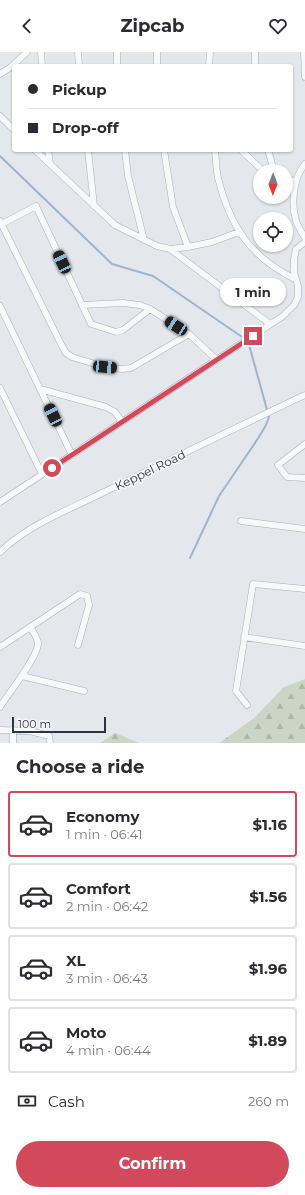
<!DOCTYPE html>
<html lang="en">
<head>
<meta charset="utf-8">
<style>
  body { margin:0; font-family:Montserrat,sans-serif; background:#f7f7f7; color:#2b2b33; height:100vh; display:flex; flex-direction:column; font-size:15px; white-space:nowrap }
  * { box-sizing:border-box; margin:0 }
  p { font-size:13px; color:#7c7c81 }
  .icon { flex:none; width:22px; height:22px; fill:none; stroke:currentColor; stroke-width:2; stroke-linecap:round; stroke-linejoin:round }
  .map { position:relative; height:691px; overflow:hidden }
  .side { display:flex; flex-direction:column; background:#fff; flex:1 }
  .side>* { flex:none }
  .top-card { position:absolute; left:12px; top:12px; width:281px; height:88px; border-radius:4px; box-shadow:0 1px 3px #0004; display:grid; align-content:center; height:88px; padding:0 16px; background:#fff }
  .needle { width:26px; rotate:181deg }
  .buttons { position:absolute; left:253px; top:112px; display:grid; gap:8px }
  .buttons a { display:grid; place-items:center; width:40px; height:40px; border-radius:50%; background:#fff; box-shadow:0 1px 3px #0004; font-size:20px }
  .scale { position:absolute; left:12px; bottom:10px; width:94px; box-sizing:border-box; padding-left:4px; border:2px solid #2b3445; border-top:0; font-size:11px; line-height:14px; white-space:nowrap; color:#2b3445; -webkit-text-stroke:3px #f4f6f9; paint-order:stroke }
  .end { position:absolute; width:18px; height:18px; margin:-9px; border:5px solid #d1495b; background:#fff; box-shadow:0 0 0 2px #fff }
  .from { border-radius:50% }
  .bubble { position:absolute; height:28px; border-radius:14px; background:#fff; box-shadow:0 1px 3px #0004; font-size:13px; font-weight:700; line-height:28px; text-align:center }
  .car { position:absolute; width:12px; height:24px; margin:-12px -6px; border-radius:5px; box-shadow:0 0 3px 1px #0007; background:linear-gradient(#222 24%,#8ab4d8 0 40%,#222 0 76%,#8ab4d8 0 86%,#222 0) }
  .top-card b { display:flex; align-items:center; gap:14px; height:38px; font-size:15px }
  .top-card b+b { border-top:1px solid #e1e1e2 }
  .top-card i { width:10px; height:10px; background:#2b2b33 }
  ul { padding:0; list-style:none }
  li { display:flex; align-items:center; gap:12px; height:66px; margin:0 8px 6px; padding:0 8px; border:2px solid #e1e1e2; border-radius:4px }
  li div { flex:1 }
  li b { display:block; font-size:15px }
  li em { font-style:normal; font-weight:700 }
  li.current { border-color:#d1495b }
  li>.icon { width:36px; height:36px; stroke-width:1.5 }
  h2 { padding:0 16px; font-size:18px; line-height:48px }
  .pay { display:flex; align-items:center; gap:10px; height:44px; padding:0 16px; font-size:15px }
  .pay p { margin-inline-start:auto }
  .cta { display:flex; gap:8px; margin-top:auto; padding:8px 16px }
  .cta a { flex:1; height:46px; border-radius:24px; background:#d1495b; color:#fff; font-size:16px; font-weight:700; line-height:46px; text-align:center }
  header { display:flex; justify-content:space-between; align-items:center; height:52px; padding:0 16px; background:#fff; font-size:18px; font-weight:700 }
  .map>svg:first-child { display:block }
  .forest { fill:url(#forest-firs) }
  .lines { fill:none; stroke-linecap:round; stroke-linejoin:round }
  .stream { stroke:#9fb4cc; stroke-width:2 }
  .minor-casing { stroke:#a9aeb7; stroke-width:7 }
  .minor { stroke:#f7f8fa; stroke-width:6 }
  .route { stroke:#d1495b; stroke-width:5 }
  .labels { text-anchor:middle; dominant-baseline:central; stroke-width:3.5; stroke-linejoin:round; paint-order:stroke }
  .street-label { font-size:12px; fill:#2b3445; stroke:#f4f6f9 }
</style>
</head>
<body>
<header><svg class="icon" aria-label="back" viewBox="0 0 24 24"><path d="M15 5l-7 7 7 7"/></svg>Zipcab<svg class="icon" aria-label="heart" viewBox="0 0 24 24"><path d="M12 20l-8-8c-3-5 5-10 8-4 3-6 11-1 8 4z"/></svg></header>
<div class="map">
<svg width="305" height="691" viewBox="0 0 305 691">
  <defs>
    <pattern id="forest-firs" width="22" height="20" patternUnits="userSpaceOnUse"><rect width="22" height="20" fill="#c9d6c5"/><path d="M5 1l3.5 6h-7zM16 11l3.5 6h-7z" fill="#adb8ab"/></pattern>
  </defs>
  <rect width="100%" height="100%" fill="#e4e7ec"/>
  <path class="forest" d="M305 627V691H219L253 667 284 635Z
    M115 681 139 691H100Z"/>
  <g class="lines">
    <path class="stream" d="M0 104 112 212 153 224 248 289 269 365 266 373 259 385 219 444 190 506"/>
    <defs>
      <path id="minor" d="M41 0 42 14
        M78 0 79 14
        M117 0V14
        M157 0V14
        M304 0 305 25
        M209 14 210 0
        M255 14V0
        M0 22 11 15 27 0
        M0 64 14 78
        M35 98 115 173 157 194 170 197 188 195 212 190 239 180
        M48 98 50 112
        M88 98 94 154
        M125 98 128 124 144 188
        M164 98 173 155 188 195
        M215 98C216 107 216 117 218 126 230 174 250 205 295 227
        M241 98 261 117 268 119
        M268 98 274 119
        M305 112C293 126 291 152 296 169 298 175 302 180 305 186
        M286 126 296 130
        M0 169 62 294 66 301 72 305 105 315 122 317 131 316 189 282
        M0 173 36 154 91 272 116 280 123 278 150 257
        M170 197 270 272
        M82 253 123 251 140 253 150 257 189 282 217 308
        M0 254 72 403
        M0 336 42 422
        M40 337 106 355 115 360 122 370
        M305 392 278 413 287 425 305 426
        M0 450 283 264 294 253 298 245V234L294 220V207L296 197 305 190
        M241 469 305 477
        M0 500C28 473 68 458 102 441 170 408 237 375 305 343
        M244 585 305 594
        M0 595 80 542 87 544 89 553 78 593
        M22 624 84 639
        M247 653 236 639 253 532 305 537
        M0 655C8 642 39 604 38 591 37 585 33 580 30 575
        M0 678 30 679 49 684 50 691
        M13 691V678"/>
    </defs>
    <use href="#minor" class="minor-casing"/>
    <use href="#minor" class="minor"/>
  </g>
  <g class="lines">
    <path class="route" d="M52 416 253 284"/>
  </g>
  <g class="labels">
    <g class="street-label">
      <text transform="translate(150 418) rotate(-26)">Keppel Road</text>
    </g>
  </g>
</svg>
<div class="buttons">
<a><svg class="needle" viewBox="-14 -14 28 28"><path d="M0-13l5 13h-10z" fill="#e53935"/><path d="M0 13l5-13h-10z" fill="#7c7c81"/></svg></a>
<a><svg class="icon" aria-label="locate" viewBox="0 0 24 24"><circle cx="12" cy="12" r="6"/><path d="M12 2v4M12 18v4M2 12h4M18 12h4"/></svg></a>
</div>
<div class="scale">100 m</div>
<i class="end from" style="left:52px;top:416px"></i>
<i class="end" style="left:253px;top:284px"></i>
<div class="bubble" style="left:220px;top:226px;width:66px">1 min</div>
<i class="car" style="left:62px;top:210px;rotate:335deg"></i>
<i class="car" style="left:176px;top:274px;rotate:303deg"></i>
<i class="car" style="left:105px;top:315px;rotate:95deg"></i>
<i class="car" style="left:53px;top:363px;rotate:334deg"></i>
<div class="top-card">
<b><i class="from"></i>Pickup</b>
<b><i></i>Drop-off</b>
</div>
</div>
<section class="side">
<h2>Choose a ride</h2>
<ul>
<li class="current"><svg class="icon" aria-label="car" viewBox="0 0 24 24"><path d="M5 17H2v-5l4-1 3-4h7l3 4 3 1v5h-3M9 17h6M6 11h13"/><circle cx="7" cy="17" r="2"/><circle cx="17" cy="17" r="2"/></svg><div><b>Economy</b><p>1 min · 06:41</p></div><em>$1.16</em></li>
<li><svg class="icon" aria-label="car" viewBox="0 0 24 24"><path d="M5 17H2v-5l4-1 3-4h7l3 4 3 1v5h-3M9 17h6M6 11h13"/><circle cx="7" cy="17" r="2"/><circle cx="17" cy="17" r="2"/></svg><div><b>Comfort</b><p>2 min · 06:42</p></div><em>$1.56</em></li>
<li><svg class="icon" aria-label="car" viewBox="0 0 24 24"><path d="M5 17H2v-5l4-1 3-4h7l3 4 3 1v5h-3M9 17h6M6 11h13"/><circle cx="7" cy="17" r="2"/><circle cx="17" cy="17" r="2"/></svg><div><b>XL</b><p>3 min · 06:43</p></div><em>$1.96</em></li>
<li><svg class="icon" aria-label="car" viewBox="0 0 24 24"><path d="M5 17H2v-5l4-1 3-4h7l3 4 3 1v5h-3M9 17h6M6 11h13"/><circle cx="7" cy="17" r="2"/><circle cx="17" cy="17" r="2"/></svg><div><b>Moto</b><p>4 min · 06:44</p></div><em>$1.89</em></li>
</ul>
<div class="pay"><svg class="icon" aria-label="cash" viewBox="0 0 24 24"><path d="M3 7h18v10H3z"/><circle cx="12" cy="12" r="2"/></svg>Cash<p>260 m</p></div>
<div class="cta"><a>Confirm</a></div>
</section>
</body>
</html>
